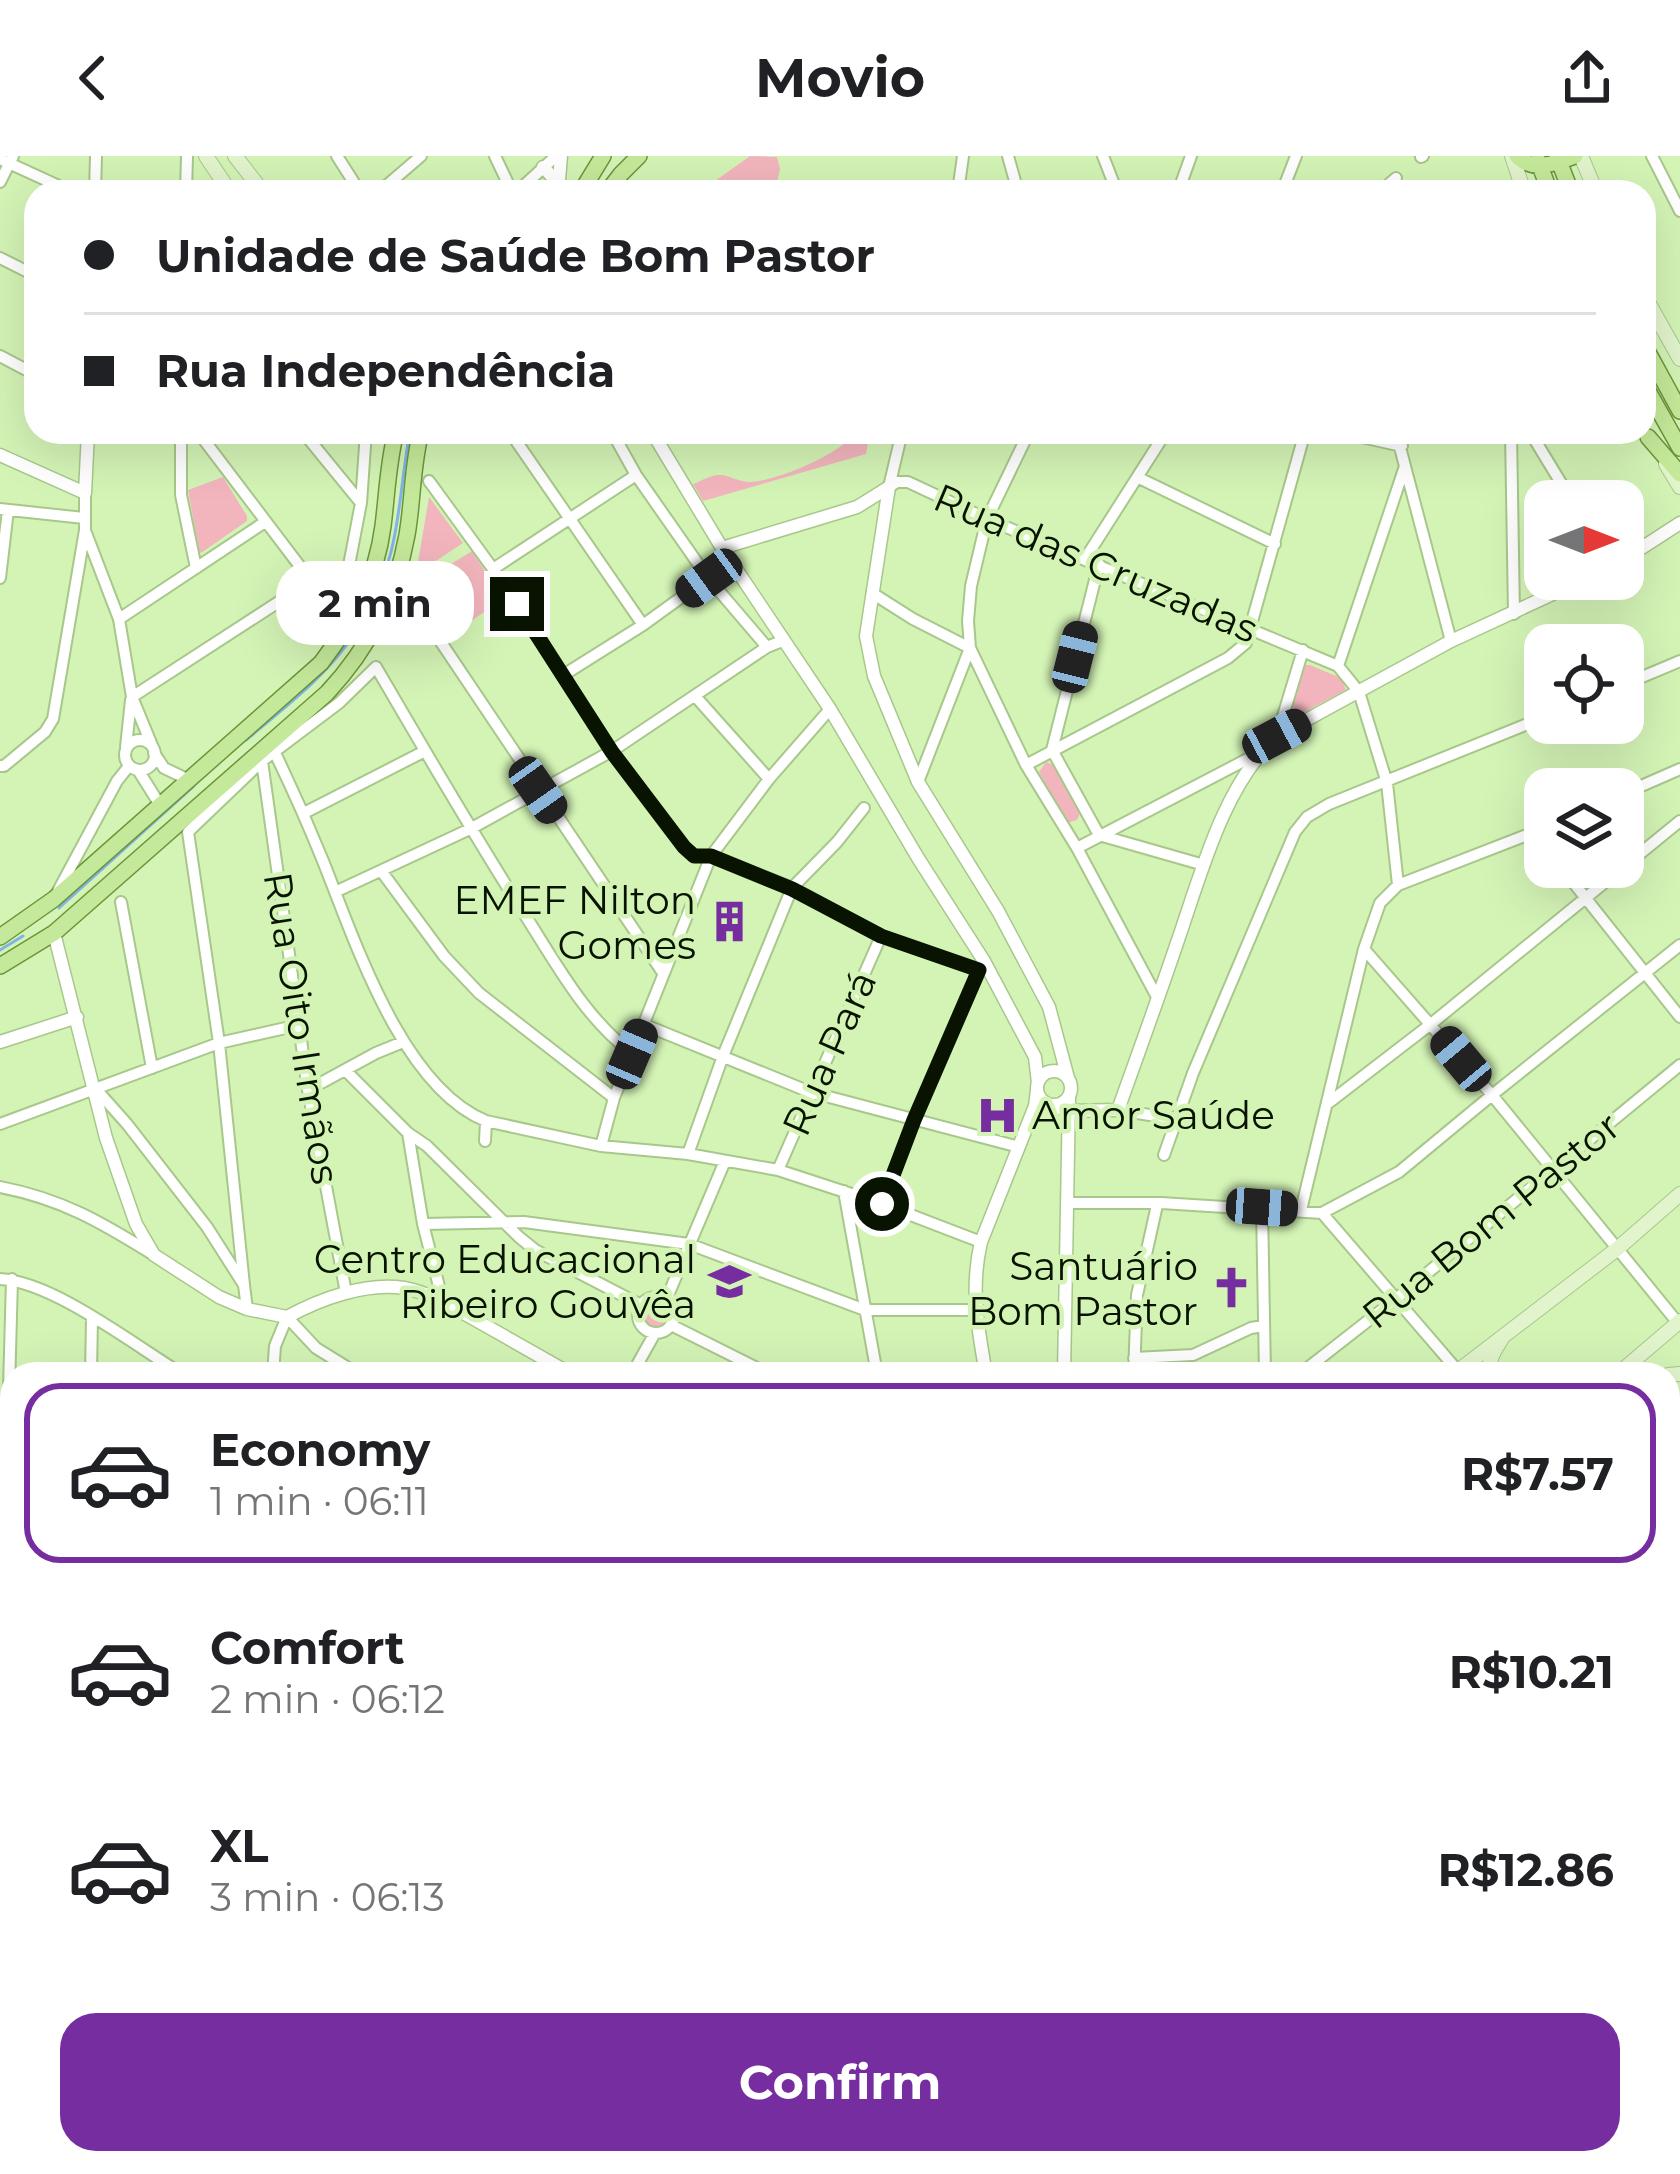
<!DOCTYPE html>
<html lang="en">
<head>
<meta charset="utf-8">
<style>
  body { margin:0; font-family:Montserrat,sans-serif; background:#f2f2f2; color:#202124; height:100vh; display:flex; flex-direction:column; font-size:45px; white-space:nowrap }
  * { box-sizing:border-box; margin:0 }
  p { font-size:39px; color:#757577 }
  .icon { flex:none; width:66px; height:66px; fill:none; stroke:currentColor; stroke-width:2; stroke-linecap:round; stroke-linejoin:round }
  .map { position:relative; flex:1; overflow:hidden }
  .details { position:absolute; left:0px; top:1206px; width:1680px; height:813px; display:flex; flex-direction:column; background:#fff; border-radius:36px 36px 0 0; box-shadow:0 12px 48px #0002 }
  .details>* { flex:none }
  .guide { position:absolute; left:24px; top:24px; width:1632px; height:264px; border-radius:36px; box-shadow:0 12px 48px #0002; display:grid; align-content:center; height:264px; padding:0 60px; background:#fff }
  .needle { width:78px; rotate:90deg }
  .tools { position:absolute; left:1524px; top:324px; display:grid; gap:24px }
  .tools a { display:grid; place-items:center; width:120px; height:120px; border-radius:24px; background:#fff; box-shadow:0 12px 48px #0002; font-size:60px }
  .end { position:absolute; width:54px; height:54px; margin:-27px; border:15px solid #091301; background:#fff; box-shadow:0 0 0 6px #fff }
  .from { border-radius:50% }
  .bubble { position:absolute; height:84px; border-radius:36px; background:#fff; box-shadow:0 12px 48px #0002; font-size:39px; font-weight:700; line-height:84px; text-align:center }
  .car { position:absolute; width:36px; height:72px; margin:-36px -18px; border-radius:15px; box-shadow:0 0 9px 3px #0007; background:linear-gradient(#222 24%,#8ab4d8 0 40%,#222 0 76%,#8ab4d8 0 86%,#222 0) }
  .guide b { display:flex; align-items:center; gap:42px; height:114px; font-size:45px }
  .guide b+b { border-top:3px solid #e0e0e0 }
  .guide i { width:30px; height:30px; background:#202124 }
  ul { padding:21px 0 0; list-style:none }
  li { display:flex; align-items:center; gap:36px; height:180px; margin:0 24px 18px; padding:0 36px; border:6px solid transparent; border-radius:36px }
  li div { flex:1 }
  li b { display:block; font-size:45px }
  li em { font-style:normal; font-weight:700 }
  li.current { border-color:#762da0 }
  li>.icon { width:108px; height:108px; stroke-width:1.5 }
  .primary-button { display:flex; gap:24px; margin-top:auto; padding:24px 60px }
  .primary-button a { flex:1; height:138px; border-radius:36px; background:#762da0; color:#fff; font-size:48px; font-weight:700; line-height:138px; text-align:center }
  header { display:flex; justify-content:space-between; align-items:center; height:156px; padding:0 60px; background:#fff; font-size:54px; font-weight:700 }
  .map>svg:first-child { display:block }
  .green { fill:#f3b5bd }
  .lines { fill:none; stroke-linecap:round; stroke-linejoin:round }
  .stream { stroke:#81b3e7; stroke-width:3 }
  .minor-casing { stroke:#a8c78b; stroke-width:14 }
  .tertiary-casing { stroke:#a8c78b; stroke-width:15 }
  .secondary-casing { stroke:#a8c78b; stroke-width:16 }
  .primary-casing { stroke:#6a9538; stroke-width:18 }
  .minor { stroke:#fff; stroke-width:10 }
  .tertiary { stroke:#fff; stroke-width:12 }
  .secondary { stroke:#e2f4cc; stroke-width:14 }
  .primary { stroke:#c5e99a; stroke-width:15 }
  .route { stroke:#091301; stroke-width:15 }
  .labels { text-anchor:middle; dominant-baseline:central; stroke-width:9; stroke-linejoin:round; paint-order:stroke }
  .street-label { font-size:39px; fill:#091301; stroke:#d4f4b6 }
  .poi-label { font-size:39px; fill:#091301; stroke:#d4f4b6; text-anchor:end }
</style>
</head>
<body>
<header><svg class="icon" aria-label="back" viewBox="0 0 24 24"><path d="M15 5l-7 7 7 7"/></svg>Movio<svg class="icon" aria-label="share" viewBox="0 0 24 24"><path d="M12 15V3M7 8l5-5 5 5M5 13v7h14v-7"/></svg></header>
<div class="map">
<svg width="1680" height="2018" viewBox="0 0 1680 2018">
  <rect width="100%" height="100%" fill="#d4f4b6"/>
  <path class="green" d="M750 0 777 1 780 13 775 36H700Z
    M856 276H870L866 298 703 345 693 328C701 325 712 318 721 319 731 320 739 326 750 326 777 325 841 298 856 276Z
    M223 321 247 360V365L201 397 199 395 188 334Z
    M429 341 463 387 416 418Z
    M472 395 503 444 449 479 414 431Z
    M1303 509H1310L1341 522 1346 534 1302 557H1295L1292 545Z
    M1046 606 1054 609 1080 657 1077 664 1067 667 1039 616Z
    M638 1159a18 18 0 1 1 36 0a18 18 0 1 1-36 0Z"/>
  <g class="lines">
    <path class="stream" d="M246 584C314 528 368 486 391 396 401 357 402 316 410 276
      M59 752 194 630
      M0 794 23 780
      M1211 2007 1216 2018"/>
    <defs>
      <path id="minor" d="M337 0 360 36
        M495 0 512 36
        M1008 0 1018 36
        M1103 0 1117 36
        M1652 0 1680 55
        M1421 1 1423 0
        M0 3 72 36
        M0 26 13 0
        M95 36 96 0
        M186 36 187 0
        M379 36 421 0
        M517 36 556 0
        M958 36 963 0
        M1178 36 1191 0
        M1282 36 1296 0
        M1380 36 1396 22
        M0 102 36 120
        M0 200 36 219
        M181 276V339L196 412
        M198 276 311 425 331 437V447
        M303 276 361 347
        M510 276 643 469
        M612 276 636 319 708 422 767 491
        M1339 276 1402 290
        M1396 276 1451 485
        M1511 276 1514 458
        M1530 276 1572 345
        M1139 322 1275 388
        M429 325 493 413 612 595 684 691 694 700H711L792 732 881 780 979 814
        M889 331 897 326H908L987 363 1338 510 1359 536 1387 627 1398 729
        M889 331 902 276
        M0 353 84 362
        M86 377 119 463 132 541 153 592
        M1085 403 1166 276
        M1099 408 1052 594 1099 679
        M493 413 636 319
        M0 422 8 354
        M331 437 345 430 361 347 366 276
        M872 437 913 463 970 492 1026 609 1077 692 1158 843
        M414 446 663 817
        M119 463 265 366
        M1338 510 1405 310
        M565 518 643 469 708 422
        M1623 529 1680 505
        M695 540 769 623
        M132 541 311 425
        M1277 580 1303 494
        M125 599a15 15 0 1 1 30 0a15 15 0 1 1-30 0Z
        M126 591 131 544
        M274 595C292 632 308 668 323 705 355 785 402 931 486 965L601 990 688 998 778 1014 882 1048 981 1086
        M154 597 164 612 187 623
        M262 605 308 934 346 1137
        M1026 609 1228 502 1246 487 1305 276
        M0 610H4L45 576 53 563 85 374V337
        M138 614 160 649
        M918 626 970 492 968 465 971 430 987 363 1029 276
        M1623 638 1680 613
        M304 657 425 595
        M1099 679 1204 709
        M1077 692 1259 597
        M1561 711 1680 861
        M382 716 444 800 479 837 614 942
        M58 735 117 625 129 610
        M335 736 470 673 612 595 767 491 782 485
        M121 746 152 912
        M1364 793 1492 939 1678 1167
        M645 869 810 936 1019 991
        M345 914 408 977 427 990 519 1081 535 1094 641 1149
        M95 932 127 968 207 1071 244 1129 247 1153
        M308 934 376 897 403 886
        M1327 948 1431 868 1680 665
        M1118 954 1175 963
        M0 968 219 887 299 869
        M408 977 423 1068 443 1146
        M485 985 486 965
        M601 990 614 942 711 700 769 623 830 553
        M688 998 723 900 792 732 837 686 864 652
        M1164 999 1193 917 1295 676 1307 661 1329 648 1545 561
        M778 1014 881 780
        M0 1031C62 1043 101 1066 154 1099
        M844 1035 877 1218
        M1067 1047H1161L1322 1057 1458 1215
        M882 1048 914 964 980 813
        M1262 1051 1265 1218
        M1301 1054 1364 793 1380 747 1398 729 1545 672
        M1322 1057 1399 1016 1492 939 1680 789
        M423 1068 524 1066 689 1088 865 1154H975
        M0 1123C54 1126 134 1189 182 1218
        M244 1129 219 887 188 676 262 605 339 547 376 511C425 595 473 678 525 759 557 809 585 862 633 898
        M638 1159a18 18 0 1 1 36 0a18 18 0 1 1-36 0Z
        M666 1144 725 1005
        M671 1169 769 1218
        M1134 1202 1193 1199 1251 1172 1263 1170
        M91 1218 92 1162
        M273 1218 275 1190 287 1161 316 1192 358 1218
        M632 1218 655 1177
        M1134 1218 1137 1139 1157 1049 1161 1047
        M1300 1218 1397 1142 1680 909
        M1668 1311 1680 1325
        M1668 1351 1680 1356
        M1668 1451 1680 1455
        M2 1489 12 1123
        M1668 1543 1680 1548
        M0 1568 12 1565
        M1668 1644 1680 1636
        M1668 1669 1680 1687
        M0 1731 12 1730
        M1668 1769 1680 1760
        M0 1803 12 1799
        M1668 1866 1680 1857
        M1668 1950 1680 1971
        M98 2007 100 2018
        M314 2007 316 2018
        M508 2007 509 2018
        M845 2007 894 2010
        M1087 2007V2018
        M1169 2007V2018
        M1248 2007 1256 2018
        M1502 2007 1512 2018
        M188 2018 213 2014 217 2018
        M419 2018 421 2007
        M523 2018 608 2007
        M810 2018 812 2007"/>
      <path id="tertiary" d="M543 11 558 27
        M558 36 561 0
        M652 276 722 392 830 553 918 702 984 805 1035 901 1038 927
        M0 299 85 337 88 276
        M889 331 866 480 874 520 918 626 998 755 1049 851 1068 922
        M722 392 857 351 889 331
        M1623 404 1680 367
        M54 777 106 982 136 1068 154 1099 219 1141 247 1153 287 1161C320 1143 366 1126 404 1132 432 1137 457 1154 481 1167 511 1184 541 1201 571 1218
        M0 886 77 861
        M1037 932a17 17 0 1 1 34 0a17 17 0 1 1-34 0Z
        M1050 949 1068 955 1118 954C1138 898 1158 843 1177 787 1201 718 1223 630 1277 580L1451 485 1585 423
        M986 1218C978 1173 970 1132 981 1086L1035 950 1037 934
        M1064 1218 1069 941
        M1118 2007 1119 2018"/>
      <path id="secondary" d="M206 0 230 36
        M235 0 263 36
        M1512 0 1524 36
        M1581 0 1596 36
        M1644 139 1680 203
        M1666 308 1680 331
        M1454 1218 1617 1093 1680 1038
        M1491 1218C1487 1205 1494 1195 1501 1184
        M1618 1218 1680 1165
        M1668 1219 1680 1218
        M1373 2007 1381 2018"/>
      <path id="primary" d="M1517 0C1534 17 1555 7 1575 0
        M1557 0 1571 36
        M1538 5 1550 36
        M581 36 603 0
        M607 36 621 18 639 0
        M1644 189 1680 255
        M1644 228 1680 292
        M1648 281 1680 318
        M0 781 54 743 321 507C353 465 376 424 383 370 387 339 388 306 396 276
        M0 810 54 777 327 537C369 492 396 440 407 379 413 345 412 309 421 276"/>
    </defs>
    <use href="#minor" class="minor-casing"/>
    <use href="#tertiary" class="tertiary-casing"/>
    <use href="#secondary" class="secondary-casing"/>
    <use href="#primary" class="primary-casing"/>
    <use href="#minor" class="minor"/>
    <use href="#tertiary" class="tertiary"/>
    <use href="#secondary" class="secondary"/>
    <use href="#primary" class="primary"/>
  </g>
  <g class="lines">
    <path class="route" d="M517 448 612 596 684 691 694 700H711L792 733 881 780 979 814 914 964 882 1048"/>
  </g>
  <defs>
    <symbol id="building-bare" viewBox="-9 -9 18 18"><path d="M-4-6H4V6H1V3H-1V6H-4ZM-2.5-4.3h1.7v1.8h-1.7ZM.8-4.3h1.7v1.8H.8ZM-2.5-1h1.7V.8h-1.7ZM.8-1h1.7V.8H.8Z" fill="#762da0" stroke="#d4f4b6" stroke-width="2.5" paint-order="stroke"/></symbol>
    <symbol id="hospital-bare" viewBox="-9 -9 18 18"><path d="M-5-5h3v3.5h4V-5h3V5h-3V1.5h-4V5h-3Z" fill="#762da0" stroke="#d4f4b6" stroke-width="2.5" paint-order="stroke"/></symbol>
    <symbol id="school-bare" viewBox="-9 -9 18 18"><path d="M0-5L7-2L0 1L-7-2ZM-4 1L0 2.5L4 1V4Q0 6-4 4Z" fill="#762da0" stroke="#d4f4b6" stroke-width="2.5" paint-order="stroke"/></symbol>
    <symbol id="church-bare" viewBox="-9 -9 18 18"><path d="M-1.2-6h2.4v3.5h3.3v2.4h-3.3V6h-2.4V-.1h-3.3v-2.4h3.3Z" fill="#762da0" stroke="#d4f4b6" stroke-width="2.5" paint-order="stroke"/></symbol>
  </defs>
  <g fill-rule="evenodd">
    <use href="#building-bare" x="700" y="736" width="59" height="59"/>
    <use href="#hospital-bare" x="968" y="930" width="59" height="59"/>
    <use href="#school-bare" x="700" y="1096" width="59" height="59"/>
    <use href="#church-bare" x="1202" y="1102" width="59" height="59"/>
  </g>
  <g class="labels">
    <g class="street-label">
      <text transform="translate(1096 407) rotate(23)">Rua das Cruzadas</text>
      <text transform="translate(302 872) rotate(81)">Rua Oito Irmãos</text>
      <text transform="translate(829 897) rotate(-66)">Rua Pará</text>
      <text transform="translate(1491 1064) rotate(-39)">Rua Bom Pastor</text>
    </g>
    <g class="poi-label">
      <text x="696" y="744">EMEF Nilton<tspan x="696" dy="45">Gomes</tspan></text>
      <text x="1032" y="959" text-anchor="start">Amor Saúde</text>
      <text x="696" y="1103">Centro Educacional<tspan x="696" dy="45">Ribeiro Gouvêa</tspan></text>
      <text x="1198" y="1110">Santuário<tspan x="1198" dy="45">Bom Pastor</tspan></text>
    </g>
  </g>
</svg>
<div class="tools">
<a><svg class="needle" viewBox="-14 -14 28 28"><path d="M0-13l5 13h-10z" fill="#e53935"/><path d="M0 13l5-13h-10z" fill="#757577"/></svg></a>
<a><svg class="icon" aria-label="locate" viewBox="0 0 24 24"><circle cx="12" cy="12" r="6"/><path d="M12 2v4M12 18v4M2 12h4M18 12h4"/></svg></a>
<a><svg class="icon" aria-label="layers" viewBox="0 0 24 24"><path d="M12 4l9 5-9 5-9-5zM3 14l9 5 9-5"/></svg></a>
</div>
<i class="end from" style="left:882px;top:1048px"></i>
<i class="end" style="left:517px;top:448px"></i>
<div class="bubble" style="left:276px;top:405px;width:198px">2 min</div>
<i class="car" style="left:709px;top:422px;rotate:234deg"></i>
<i class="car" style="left:1075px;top:501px;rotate:14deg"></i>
<i class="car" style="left:1277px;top:580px;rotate:62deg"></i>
<i class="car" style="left:538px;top:634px;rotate:145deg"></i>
<i class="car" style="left:632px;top:898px;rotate:23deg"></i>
<i class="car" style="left:1461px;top:903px;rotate:320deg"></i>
<i class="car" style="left:1262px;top:1051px;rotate:94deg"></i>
<div class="guide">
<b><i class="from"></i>Unidade de Saúde Bom Pastor</b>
<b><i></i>Rua Independência</b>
</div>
<section class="details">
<ul>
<li class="current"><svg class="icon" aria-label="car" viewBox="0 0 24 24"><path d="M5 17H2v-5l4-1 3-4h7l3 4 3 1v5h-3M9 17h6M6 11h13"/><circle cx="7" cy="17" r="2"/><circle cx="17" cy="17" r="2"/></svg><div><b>Economy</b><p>1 min · 06:11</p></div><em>R$7.57</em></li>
<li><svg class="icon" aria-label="car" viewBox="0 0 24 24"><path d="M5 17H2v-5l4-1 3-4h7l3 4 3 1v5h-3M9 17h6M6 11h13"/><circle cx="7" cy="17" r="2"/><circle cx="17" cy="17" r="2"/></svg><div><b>Comfort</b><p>2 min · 06:12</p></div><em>R$10.21</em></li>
<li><svg class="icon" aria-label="car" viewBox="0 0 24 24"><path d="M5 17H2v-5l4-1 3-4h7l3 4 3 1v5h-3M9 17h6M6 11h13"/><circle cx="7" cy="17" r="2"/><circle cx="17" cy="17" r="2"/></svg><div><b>XL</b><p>3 min · 06:13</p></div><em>R$12.86</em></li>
</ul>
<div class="primary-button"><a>Confirm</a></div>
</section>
</div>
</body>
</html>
